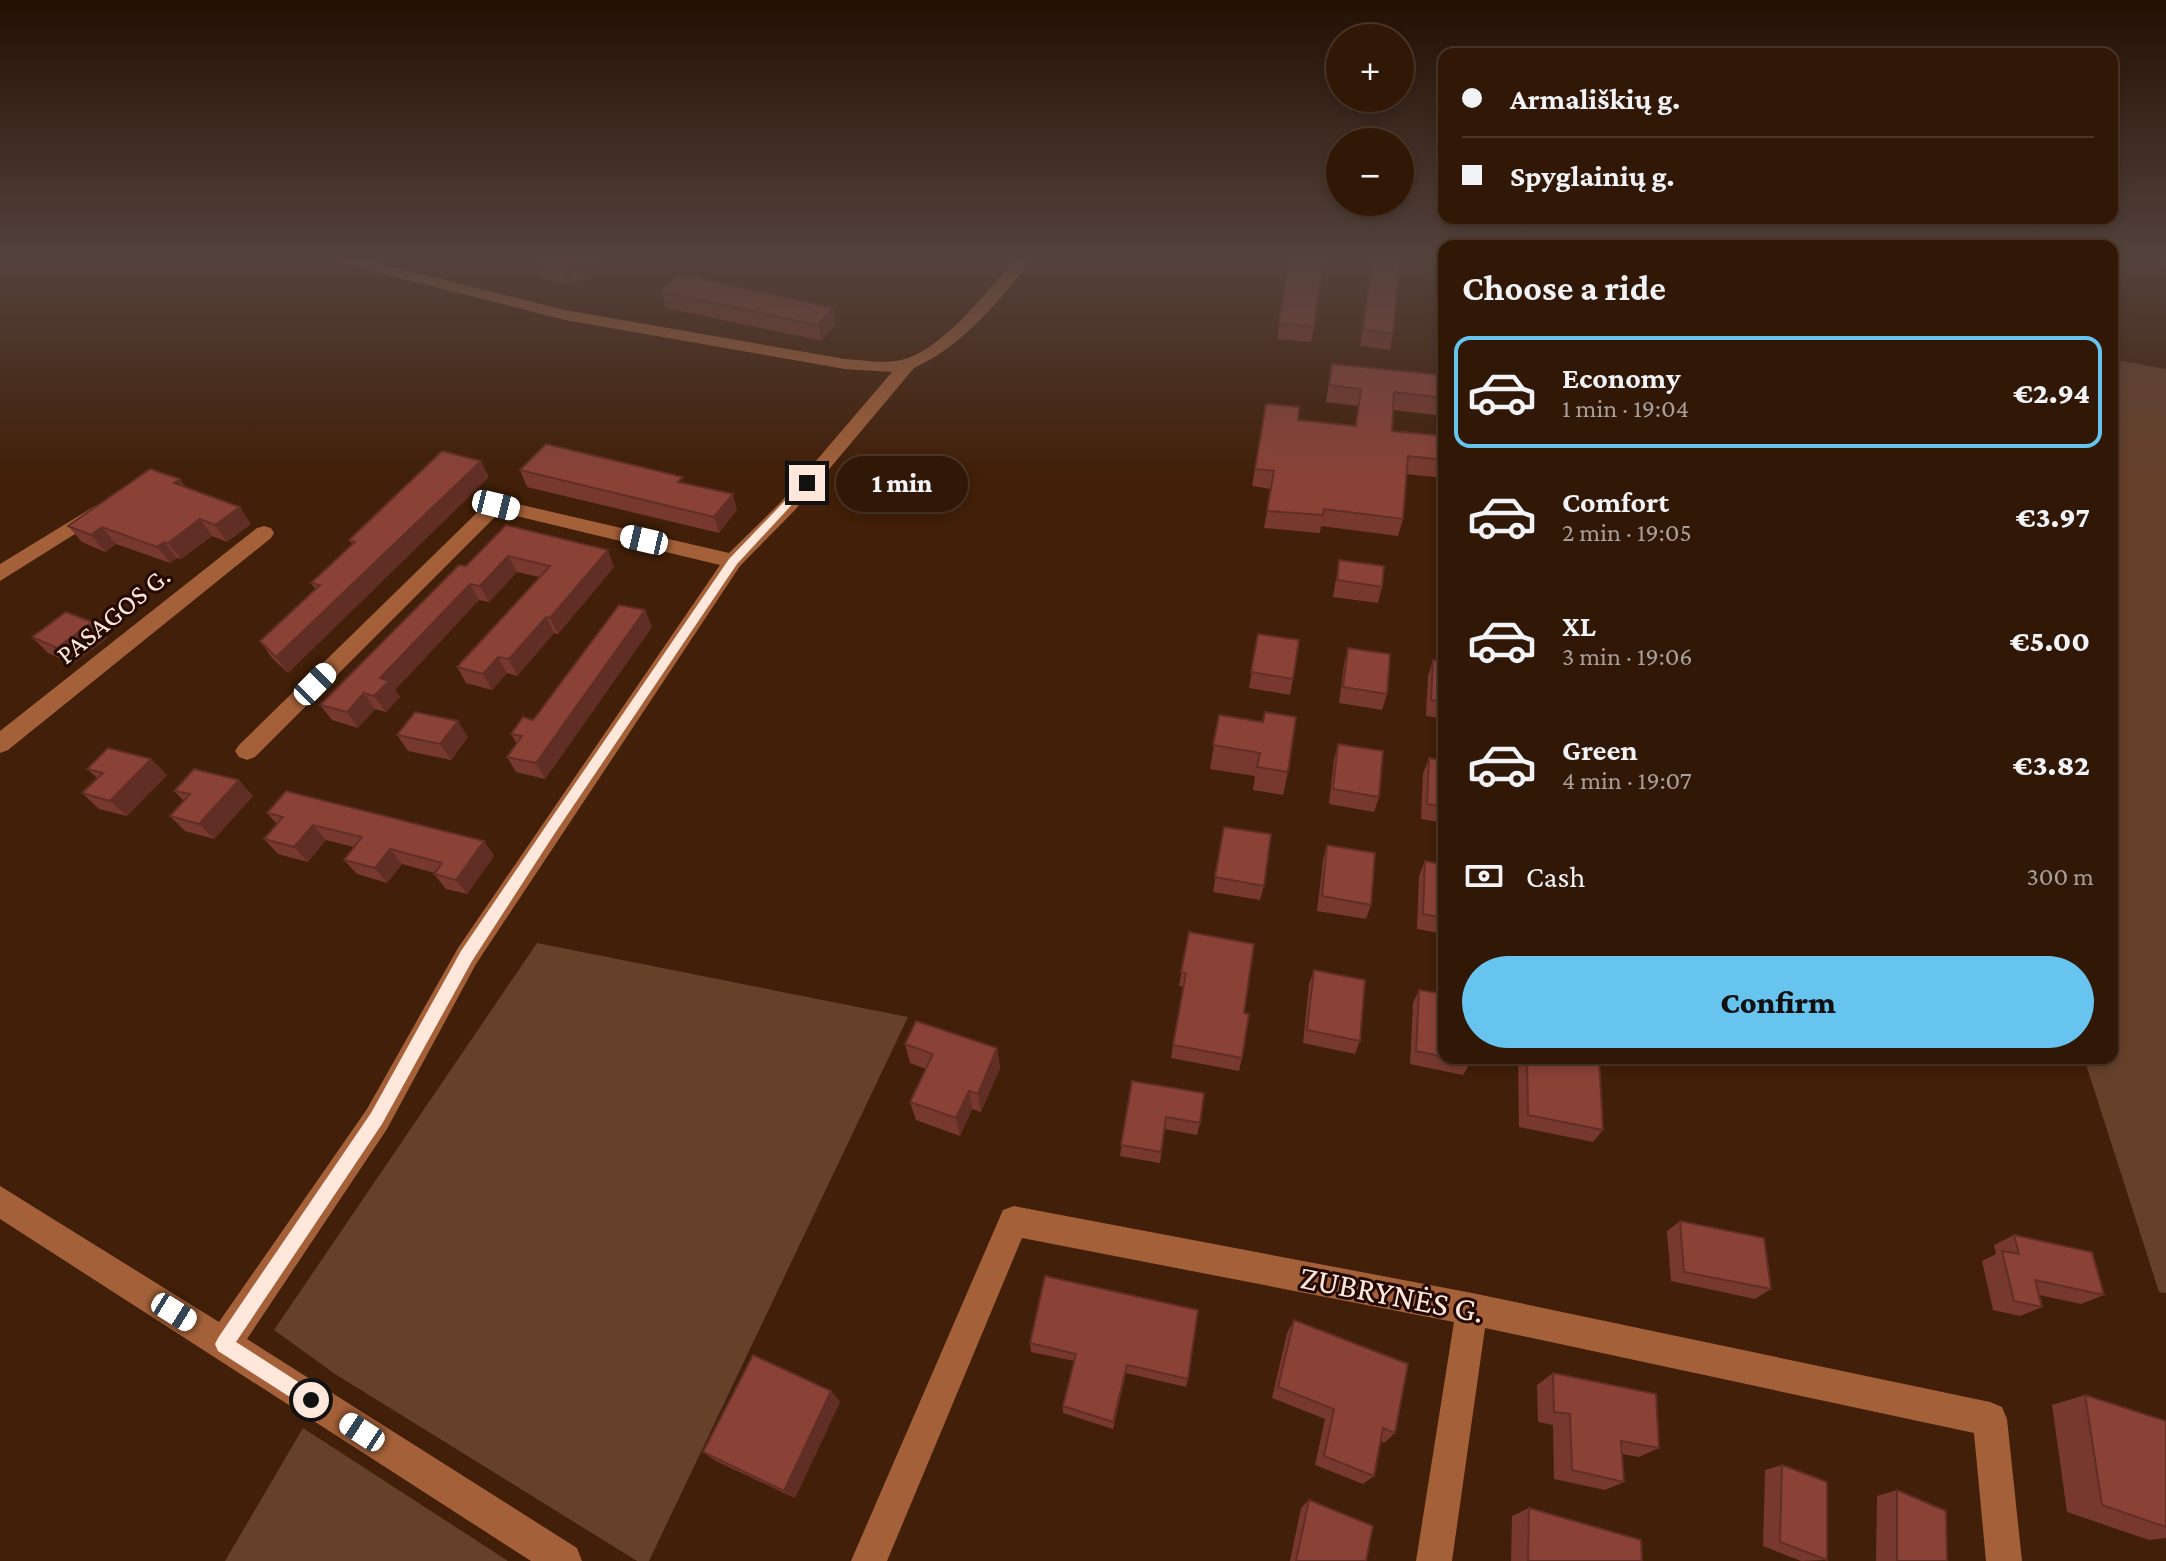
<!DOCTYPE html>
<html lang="en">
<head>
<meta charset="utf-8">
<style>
  body { margin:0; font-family:"Crimson Pro",serif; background:#3d2414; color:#f1f3f6; height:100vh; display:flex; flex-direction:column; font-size:30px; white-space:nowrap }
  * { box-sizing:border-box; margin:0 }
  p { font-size:26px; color:#a89f9b }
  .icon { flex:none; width:44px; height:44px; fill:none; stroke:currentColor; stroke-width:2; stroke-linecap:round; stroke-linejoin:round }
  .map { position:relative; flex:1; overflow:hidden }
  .details { position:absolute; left:1438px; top:240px; width:680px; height:824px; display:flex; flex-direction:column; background:#311706; border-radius:16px; box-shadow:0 4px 12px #0003,0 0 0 2px #4c3628 }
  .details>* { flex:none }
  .hud { position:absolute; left:1438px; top:48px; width:680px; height:176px; border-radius:16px; box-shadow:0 4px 12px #0003,0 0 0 2px #4c3628; display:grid; align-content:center; height:176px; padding:0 24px; background:#311706 }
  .controls { position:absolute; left:1326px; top:24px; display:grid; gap:16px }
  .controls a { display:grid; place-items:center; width:88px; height:88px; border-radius:50%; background:#311706; box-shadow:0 4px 12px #0003,0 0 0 2px #4c3628; font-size:40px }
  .end { position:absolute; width:36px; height:36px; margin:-18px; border:10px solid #ffe8db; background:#111; box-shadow:0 0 0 4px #111 }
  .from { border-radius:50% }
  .bubble { position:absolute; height:56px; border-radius:28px; background:#311706; box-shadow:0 4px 12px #0003,0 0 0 2px #4c3628; font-size:26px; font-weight:800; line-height:56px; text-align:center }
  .car { position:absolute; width:24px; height:48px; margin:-24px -12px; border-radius:10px; box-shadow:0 0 6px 2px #0007; background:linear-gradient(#fff 24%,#345 0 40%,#fff 0 76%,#345 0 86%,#fff 0) }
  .hud b { display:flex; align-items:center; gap:28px; height:76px; font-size:30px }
  .hud b+b { border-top:2px solid #4c3628 }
  .hud i { width:20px; height:20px; background:#f1f3f6 }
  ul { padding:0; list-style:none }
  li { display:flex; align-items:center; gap:24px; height:112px; margin:0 16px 12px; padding:0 8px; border:4px solid transparent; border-radius:16px }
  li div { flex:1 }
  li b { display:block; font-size:30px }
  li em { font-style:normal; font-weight:800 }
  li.active { border-color:#67c4ef }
  li>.icon { width:72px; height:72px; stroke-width:1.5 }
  h2 { padding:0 24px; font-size:36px; line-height:96px }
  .pay { display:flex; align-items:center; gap:20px; height:88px; padding:0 24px; font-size:30px }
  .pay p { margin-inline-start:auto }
  .button { display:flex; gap:16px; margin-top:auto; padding:16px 24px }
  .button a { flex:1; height:92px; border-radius:48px; background:#67c4ef; color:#111; font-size:32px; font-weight:800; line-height:92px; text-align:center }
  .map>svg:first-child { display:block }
  .green { fill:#67402a }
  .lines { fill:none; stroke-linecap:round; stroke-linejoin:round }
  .street { fill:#a46139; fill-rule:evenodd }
  .wall { fill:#77392f }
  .shaded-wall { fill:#612e26 }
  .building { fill:#8a4237; stroke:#612e26; stroke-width:2 }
  .route { fill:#ffe8db }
  .labels { text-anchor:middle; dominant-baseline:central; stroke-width:6; stroke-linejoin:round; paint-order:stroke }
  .street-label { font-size:28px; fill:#ffe8db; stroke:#230900 }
  .near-street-label { font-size:34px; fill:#ffe8db; stroke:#230900 }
</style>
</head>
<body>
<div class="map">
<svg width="2166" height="1561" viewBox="0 0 2166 1561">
  <rect width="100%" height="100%" fill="#411f08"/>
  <path class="green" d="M2112 359 2166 369V1293L2159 1292 2084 1058H2112Z
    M537 943 908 1017 649 1561H637L335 1374 274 1330Z
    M303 1428 508 1561H225Z"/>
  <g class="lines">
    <path class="street" d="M334 259H361L565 310 845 359C863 360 883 364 901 360 941 352 989 289 1015 259H1032C1001 300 961 347 914 368L794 511 740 566 476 964 387 1129 247 1339 577 1548 582 1561H531L0 1219V1186L219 1322 367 1109 458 948 720 565 500 512 255 757 247 760 239 757 235 751 239 745 489 501 496 499 729 553 780 503 892 372 845 369 565 320 336 262Z
      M95 506 105 512 102 517 0 581V564Z
      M264 526 271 528 274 533 271 538 8 750 0 753V731L257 528Z
      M1014 1206 1472 1293 1990 1402 2002 1407 2007 1419 2022 1561H1986L1974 1433 1485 1328 1452 1561H1416L1454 1322 1022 1238 887 1561H851L1003 1210Z"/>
  </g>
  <path class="wall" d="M607 259 580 281 573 280 568 284 542 278 536 262Z
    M1290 259 1314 327 1311 342 1277 339Z
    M1372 259 1393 333 1390 350 1360 346Z
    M2165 259H2166V269L2159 267Z
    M1444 268V416L1393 410 1392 431 1444 436V478L1406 474 1403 519 1398 536 1321 526 1320 533 1264 528 1271 489 1252 486 1255 469 1298 420 1355 426 1358 406 1326 402 1332 364 1437 374 1441 279Z
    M661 292 833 308 836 324 822 341 666 308Z
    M520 470 737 510 719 533 527 487Z
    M489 477 288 673 272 658 260 641 315 589 311 583 352 544 349 540Z
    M186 488 251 524 227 542 212 536 181 559 177 558 170 563 116 544 105 552 82 542 68 526Z
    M506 525 614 567 558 634 554 633 517 676 507 673 492 690 466 683 457 667 539 577 517 572 489 602 479 600 395 690 400 697 386 712 375 709 358 728 332 720 320 705 466 566Z
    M1339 560 1382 587 1378 603 1333 597Z
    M645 610 652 627 545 779 516 772 507 757 517 744 511 734 533 720Z
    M1258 634 1293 679 1290 695 1249 688Z
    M32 637 107 638 73 664 48 653Z
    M1348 648 1387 694 1382 710 1339 703 1344 664Z
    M1433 660 1444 662V719L1426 716 1428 676Z
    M1219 715 1288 772 1283 795 1253 790 1255 776 1210 769Z
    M397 735 468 737 451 760 408 751Z
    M1338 744 1379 797 1374 812 1329 804 1334 759Z
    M1429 758 1444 761V823L1421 819 1423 774Z
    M151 759 167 775 127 816 99 809 82 793 97 778 87 769Z
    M174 791 253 796 214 839 185 831 170 816 184 801Z
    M267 813 484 841 494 856 467 894 446 889 434 874 435 873 402 864 387 883 357 874 344 860 354 847 326 840 308 862 278 854 264 839 277 824Z
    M1224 827 1264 886 1260 900 1213 892Z
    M1327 845 1371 905 1366 919 1317 911 1323 860Z
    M1425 861 1444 865V934L1417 929 1419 876Z
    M1189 932 1244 1013 1242 1058 1239 1071 1171 1058 1183 986H1179Z
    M1314 970 1360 1041 1355 1054 1303 1043 1309 984Z
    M1419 990 1444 994V1058H1471V1062L1463 1075 1410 1064 1413 1003Z
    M905 1044 997 1048 1000 1068 981 1112 972 1109 960 1136 916 1120 910 1102 926 1069 910 1063Z
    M1518 1058H1599L1603 1130 1593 1142 1519 1127Z
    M1132 1081 1200 1123 1197 1135 1165 1129 1160 1163 1120 1156Z
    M1680 1221 1771 1289 1755 1299 1671 1281 1667 1231Z
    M2014 1235 2104 1295 2081 1304 2039 1295 2042 1307 2020 1316 1993 1310 1982 1261 1996 1254 1994 1245Z
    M1294 1320 1395 1433 1384 1443 1381 1441 1374 1476 1363 1484 1315 1465 1325 1419 1272 1398 1287 1333Z
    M1030 1343 1188 1379 1186 1387 1126 1373 1113 1429 1063 1413V1406L1074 1361 1031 1352Z
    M1553 1373 1659 1448 1639 1457 1622 1454 1624 1482 1605 1490 1554 1479 1553 1425 1538 1422 1537 1385Z
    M831 1391 840 1402 795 1498 716 1461 703 1452Z
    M2085 1395 2166 1421V1538L2149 1540 2067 1512 2052 1405Z
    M1782 1465 1827 1560 1801 1561 1763 1546 1765 1470Z
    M1897 1490 1947 1561H1876L1877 1496Z
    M1309 1500 1366 1561H1290L1301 1508Z
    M1529 1508 1642 1561H1511L1512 1516Z"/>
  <path class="shaded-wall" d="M582 259H607L580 281 574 265Z
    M567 264 573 280 568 284 562 268Z
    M833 308 836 324 822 341 818 325Z
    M481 461 489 477 288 673 276 657Z
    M180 479 192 496 174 483Z
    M733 494 737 510 719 533 714 517Z
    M240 507 251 524 227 542 215 525Z
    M200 519 212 536 181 559 168 543Z
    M102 527 116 544 105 552 91 535Z
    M164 542 177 558 170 563 157 547Z
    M608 550 614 567 558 634 550 618Z
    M508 556 517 572 489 602 480 586Z
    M470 584 479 600 395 690 400 697 386 712 374 696 380 678Z
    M645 610 652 627 545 779 536 763Z
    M546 617 554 633 517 676 509 659Z
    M92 622 107 638 73 664 57 648Z
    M498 657 507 673 492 690 483 674Z
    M364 693 375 709 358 728 347 712Z
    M458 721 468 737 451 760 440 744Z
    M151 759 167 775 127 816 110 801Z
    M239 780 253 796 214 839 199 824Z
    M313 825 326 840 308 862 294 847Z
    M484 841 494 856 467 894 456 880Z
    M390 849 402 864 387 883 375 868Z
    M997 1048 1000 1068 981 1112 978 1094Z
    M969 1091 972 1109 960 1136 956 1118Z
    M831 1391 840 1402 795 1498 784 1491Z"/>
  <path class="building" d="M540 259H582L574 265 567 264 562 268 536 262Z
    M1290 259H1323L1314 327 1279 323Z
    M1372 259H1400L1393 333 1363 330Z
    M680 274 833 308 818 325 661 292Z
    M1444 296V398L1394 392 1392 431 1444 436V460L1408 456 1403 519 1324 509 1323 515 1267 511 1274 471 1255 469 1266 404 1299 407 1298 420 1356 426 1361 389 1329 385 1332 364 1440 375Z
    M546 444 683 477 678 482 733 494 714 517 520 470Z
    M442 451 481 461 276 657 260 641 320 585 311 583 355 542 349 540Z
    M150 469 180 479 174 483 240 507 215 525 200 519 168 543 164 542 157 547 102 527 91 535 68 526Z
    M506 525 608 550 550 618 546 617 509 659 498 657 483 674 457 667 550 566 508 556 480 586 470 584 380 678 389 681 374 696 364 693 347 712 320 705 459 565 466 566Z
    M1339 560 1384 566 1382 587 1337 580Z
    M619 605 645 610 536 763 507 757 522 736 511 734 523 717 533 720Z
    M66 612 92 622 57 648 32 637Z
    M1258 634 1299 640 1293 679 1251 672Z
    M1348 648 1390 654 1387 694 1343 687Z
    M1433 660 1444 662V702L1431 700Z
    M415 712 458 721 440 744 397 735Z
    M1265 712 1296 717 1288 772 1257 767 1260 753 1213 745 1219 715 1263 722Z
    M1338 744 1383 751 1379 797 1333 789Z
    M108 748 151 759 110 801 82 793 103 773 87 769Z
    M1429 758 1444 761V807L1427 804Z
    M194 769 239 780 199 824 170 816 190 794 174 791Z
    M286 791 484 841 456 880 434 874 442 863 390 849 375 868 344 860 362 837 313 825 294 847 264 839 283 817 267 813Z
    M1224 827 1271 834 1264 886 1215 877Z
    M1327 845 1375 853 1371 905 1322 896Z
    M1425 861 1444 865V918L1423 914Z
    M1189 932 1254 944 1244 1013 1249 1014 1242 1058 1173 1045 1186 973 1181 972Z
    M1314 970 1365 980 1360 1041 1307 1030Z
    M1419 990 1444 994V1057L1416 1051Z
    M916 1021 997 1048 978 1094 969 1091 956 1118 910 1102 933 1054 905 1044Z
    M1451 1058H1471V1062Z
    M1527 1058H1599L1603 1130 1528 1115Z
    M1132 1081 1204 1093 1200 1123 1166 1117 1161 1152 1121 1145Z
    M1680 1221 1764 1238 1771 1289 1684 1272Z
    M2014 1235 2092 1252 2104 1295 2035 1280 2042 1307 2014 1301 2002 1251 2019 1254Z
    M1045 1276 1198 1310 1188 1379 1127 1365 1113 1422 1063 1406 1076 1354 1030 1343Z
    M1294 1320 1408 1364 1395 1433 1383 1428 1374 1476 1324 1456 1334 1409 1278 1387Z
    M753 1355 831 1391 784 1491 703 1452Z
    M1553 1373 1656 1394 1659 1448 1621 1441 1624 1482 1572 1470 1570 1414 1554 1412Z
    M2085 1395 2166 1421V1527L2102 1505Z
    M1782 1465 1827 1482V1560L1780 1542Z
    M1897 1490 1946 1511 1947 1561H1897Z
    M1309 1500 1373 1526 1366 1561H1296Z
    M1529 1508 1641 1540 1642 1561H1528Z"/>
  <linearGradient id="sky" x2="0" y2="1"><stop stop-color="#241104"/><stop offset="0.54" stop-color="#54423d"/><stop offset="1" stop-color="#54423d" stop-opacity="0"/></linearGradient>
  <rect width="2166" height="478" fill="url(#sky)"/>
  <path class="route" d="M804 481 812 483 737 564 555 833 472 961 382 1124 236 1342 317 1394 320 1400 317 1406 311 1409 304 1406 218 1351 215 1344 218 1338 371 1113 461 951 546 826 729 559Z"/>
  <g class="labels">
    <g class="street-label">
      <text transform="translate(113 615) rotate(-39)">PASAGOS G.</text>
    </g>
    <g class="near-street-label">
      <text transform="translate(1392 1294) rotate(11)">ZUBRYNĖS G.</text>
    </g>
  </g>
</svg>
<div class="controls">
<a>+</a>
<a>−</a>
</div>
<i class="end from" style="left:311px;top:1400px"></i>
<i class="end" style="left:807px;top:483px"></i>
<div class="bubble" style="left:836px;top:456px;width:132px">1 min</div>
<i class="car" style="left:496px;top:505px;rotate:104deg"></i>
<i class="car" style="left:644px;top:540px;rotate:283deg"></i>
<i class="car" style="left:315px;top:684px;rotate:45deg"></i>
<i class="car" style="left:174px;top:1312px;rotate:122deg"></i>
<i class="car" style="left:362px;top:1432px;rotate:303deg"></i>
<div class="hud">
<b><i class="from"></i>Armališkių g.</b>
<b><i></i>Spyglainių g.</b>
</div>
<section class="details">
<h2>Choose a ride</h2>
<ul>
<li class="active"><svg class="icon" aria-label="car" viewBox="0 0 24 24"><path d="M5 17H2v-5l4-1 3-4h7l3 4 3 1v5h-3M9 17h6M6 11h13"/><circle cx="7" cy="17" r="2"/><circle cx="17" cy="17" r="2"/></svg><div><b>Economy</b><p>1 min · 19:04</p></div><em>€2.94</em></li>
<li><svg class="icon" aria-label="car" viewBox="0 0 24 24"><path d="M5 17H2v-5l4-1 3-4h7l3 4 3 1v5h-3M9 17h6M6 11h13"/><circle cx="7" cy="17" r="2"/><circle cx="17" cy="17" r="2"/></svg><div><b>Comfort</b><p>2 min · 19:05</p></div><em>€3.97</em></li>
<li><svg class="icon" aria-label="car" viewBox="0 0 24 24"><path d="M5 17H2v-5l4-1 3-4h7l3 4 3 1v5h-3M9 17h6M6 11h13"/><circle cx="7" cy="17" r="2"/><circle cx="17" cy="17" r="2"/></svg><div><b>XL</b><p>3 min · 19:06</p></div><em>€5.00</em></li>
<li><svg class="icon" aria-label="car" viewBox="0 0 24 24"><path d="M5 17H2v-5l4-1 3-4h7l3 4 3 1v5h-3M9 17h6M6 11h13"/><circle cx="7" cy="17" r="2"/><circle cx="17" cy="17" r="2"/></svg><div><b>Green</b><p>4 min · 19:07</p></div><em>€3.82</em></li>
</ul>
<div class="pay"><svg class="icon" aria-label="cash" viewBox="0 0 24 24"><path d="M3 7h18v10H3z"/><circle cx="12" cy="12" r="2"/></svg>Cash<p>300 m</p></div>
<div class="button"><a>Confirm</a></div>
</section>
</div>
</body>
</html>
